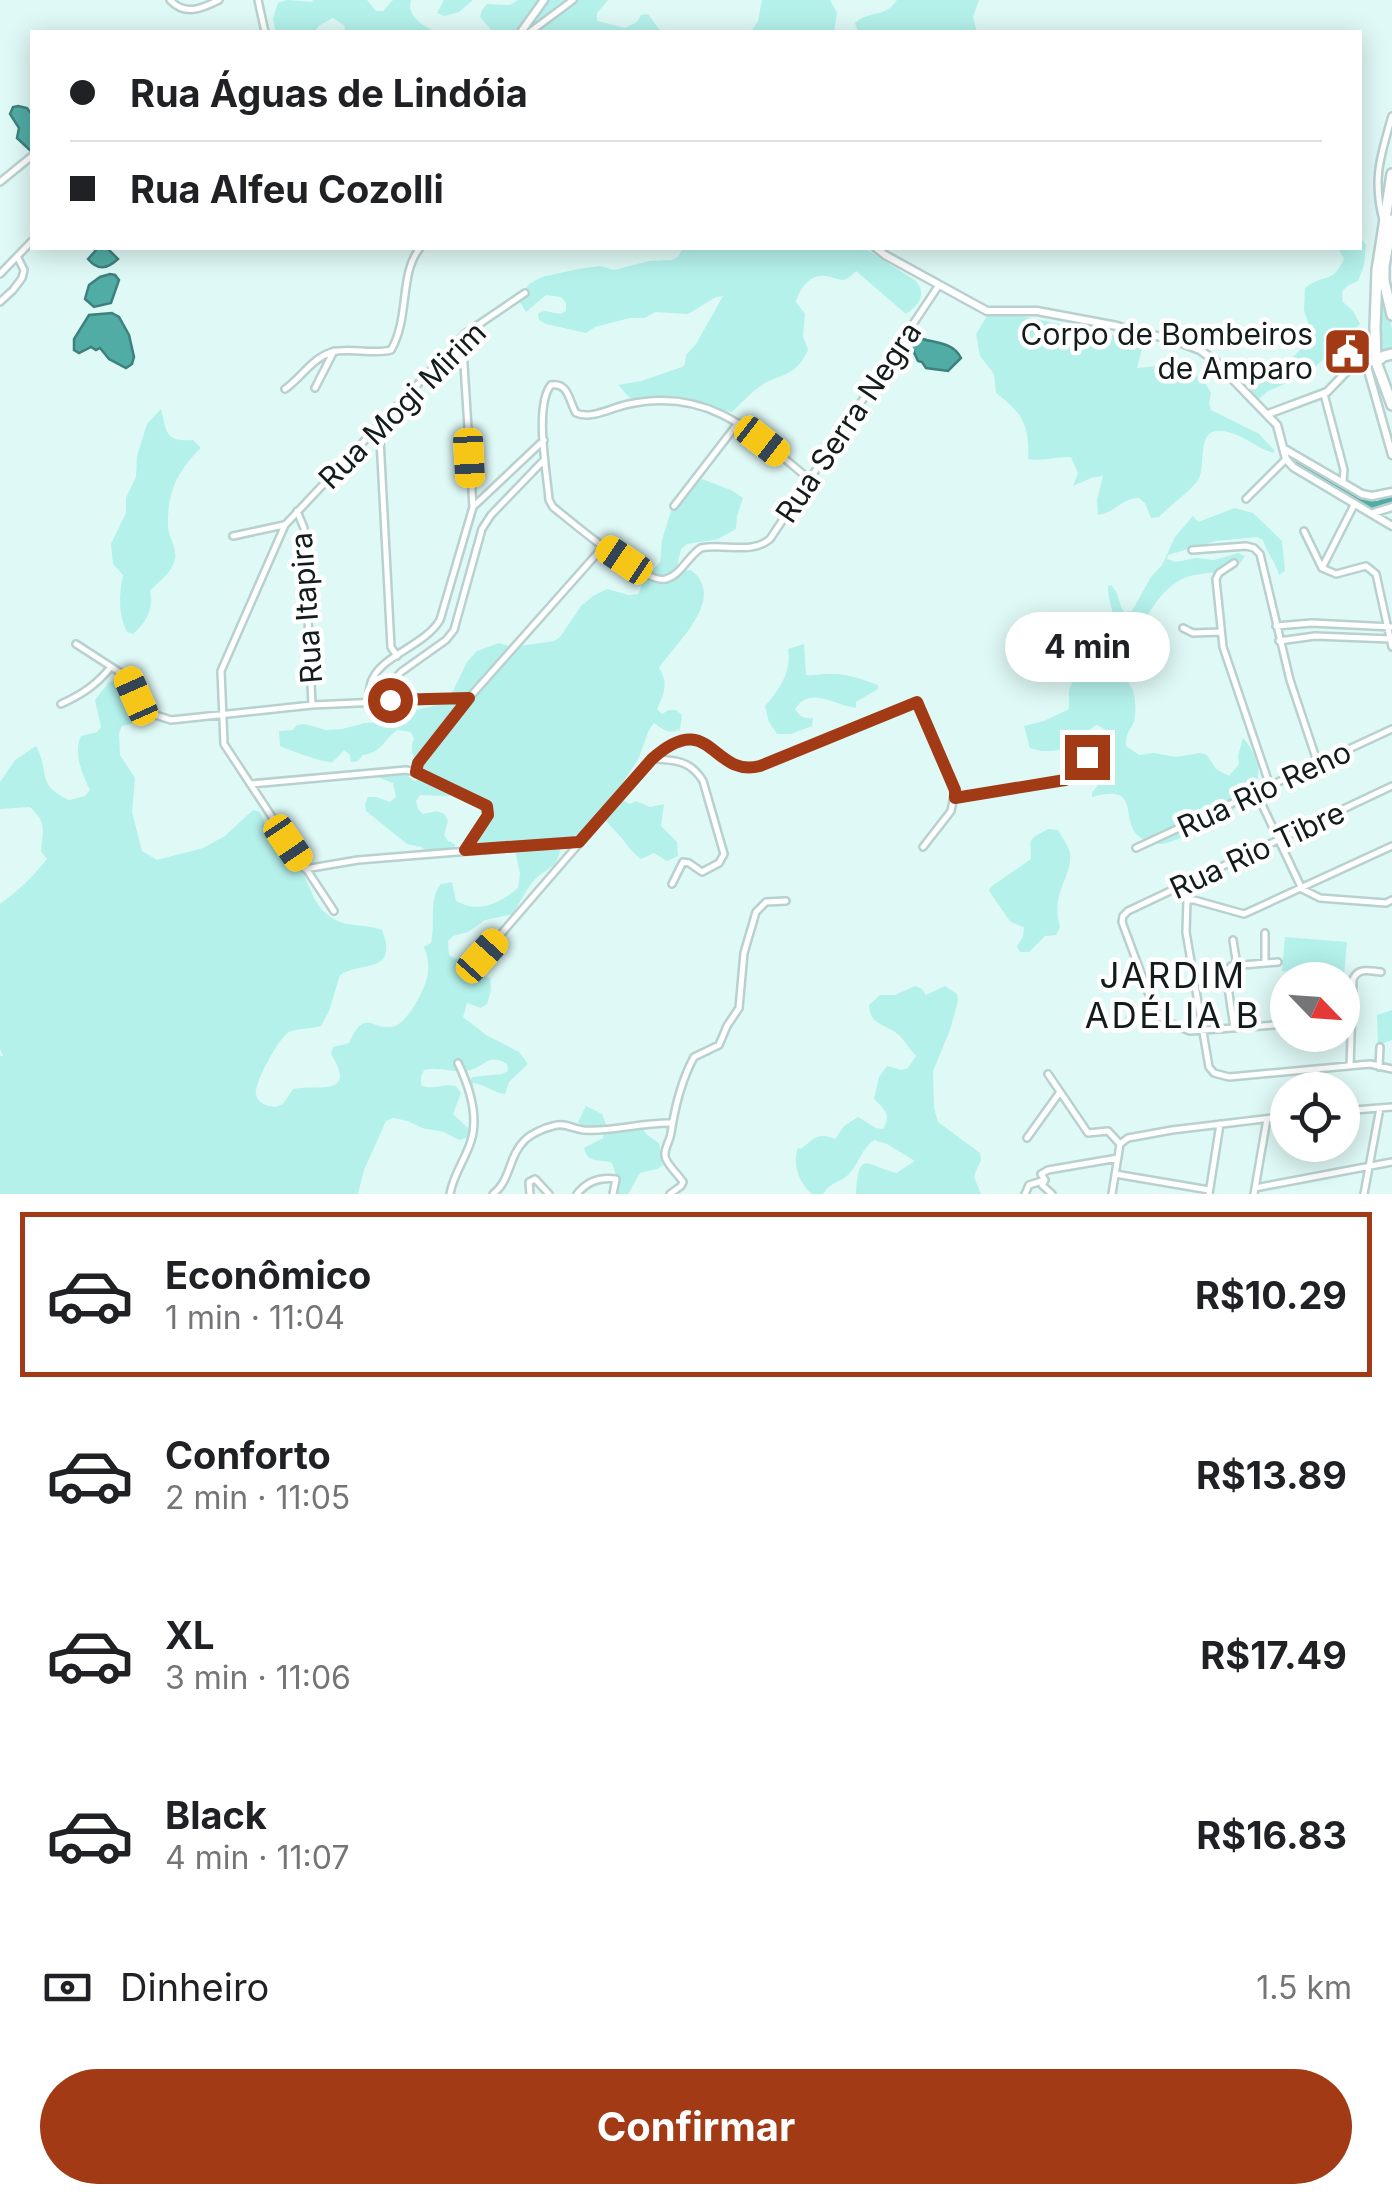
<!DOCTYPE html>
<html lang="pt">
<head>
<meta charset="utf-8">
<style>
  body { margin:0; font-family:Inter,sans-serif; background:#f6f6f6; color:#202124; height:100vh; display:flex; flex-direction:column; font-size:38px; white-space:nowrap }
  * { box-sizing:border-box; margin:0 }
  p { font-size:32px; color:#757577 }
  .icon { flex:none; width:55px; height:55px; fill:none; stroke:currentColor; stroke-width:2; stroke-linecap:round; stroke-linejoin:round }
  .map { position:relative; height:1194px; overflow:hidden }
  .details { display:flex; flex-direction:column; background:#fff; flex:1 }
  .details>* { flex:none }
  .hud { position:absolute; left:30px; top:30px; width:1332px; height:220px; border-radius:0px; box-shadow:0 5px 25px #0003; display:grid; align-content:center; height:220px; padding:0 40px; background:#fff }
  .needle { width:65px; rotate:115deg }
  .tools { position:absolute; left:1270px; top:962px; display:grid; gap:20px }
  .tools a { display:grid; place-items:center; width:90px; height:90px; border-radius:50%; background:#fff; box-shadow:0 5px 25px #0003; font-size:50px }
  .end { position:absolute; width:45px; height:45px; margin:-22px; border:12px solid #a13a15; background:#fff; box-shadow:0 0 0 5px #fff }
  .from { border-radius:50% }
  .bubble { position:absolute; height:70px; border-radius:35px; background:#fff; box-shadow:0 5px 25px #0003; font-size:32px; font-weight:700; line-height:70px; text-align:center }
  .car { position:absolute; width:30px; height:60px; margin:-30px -15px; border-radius:12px; box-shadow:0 0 8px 2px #0007; background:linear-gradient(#f5c518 24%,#345 0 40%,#f5c518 0 76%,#345 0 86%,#f5c518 0) }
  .hud b { display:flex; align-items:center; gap:35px; height:95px; font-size:38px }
  .hud b+b { border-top:2px solid #e0e0e0 }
  .hud i { width:25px; height:25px; background:#202124 }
  ul { padding:18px 0 0; list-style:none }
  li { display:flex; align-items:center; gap:30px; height:165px; margin:0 20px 15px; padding:0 20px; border:5px solid transparent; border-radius:0px }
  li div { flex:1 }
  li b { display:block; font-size:38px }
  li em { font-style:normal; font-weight:700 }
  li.active { border-color:#a13a15 }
  li>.icon { width:90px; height:90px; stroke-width:1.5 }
  .pay { display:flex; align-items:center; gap:25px; height:110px; padding:0 40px; font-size:38px }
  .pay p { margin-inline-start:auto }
  .cta { display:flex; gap:20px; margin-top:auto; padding:20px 40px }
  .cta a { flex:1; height:115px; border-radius:60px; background:#a13a15; color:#fff; font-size:40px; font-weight:700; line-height:115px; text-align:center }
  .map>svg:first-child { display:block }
  .green { fill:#b4f1eb }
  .water { fill:#51aca5; stroke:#3e817c; stroke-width:2.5 }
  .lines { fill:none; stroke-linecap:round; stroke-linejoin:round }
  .river { stroke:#51aca5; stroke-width:9 }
  .minor-casing { stroke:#b8d1cf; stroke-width:10 }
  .tertiary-casing { stroke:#b8d1cf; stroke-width:11 }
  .primary-casing { stroke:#b8d1cf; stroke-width:14 }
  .minor { stroke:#fff; stroke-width:5 }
  .tertiary { stroke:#fff; stroke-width:6 }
  .primary { stroke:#fff; stroke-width:9 }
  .route { stroke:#a13a15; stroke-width:12 }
  .labels { text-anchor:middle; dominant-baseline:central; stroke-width:9; stroke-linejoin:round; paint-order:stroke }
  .poi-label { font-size:30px; fill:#121c1b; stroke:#fff; text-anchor:end }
  .street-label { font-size:30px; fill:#121c1b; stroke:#fff }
  .quarter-label { font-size:35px; letter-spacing:2.5px; fill:#121c1b; stroke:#fff }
</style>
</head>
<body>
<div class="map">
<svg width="1392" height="1194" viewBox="0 0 1392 1194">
  <rect width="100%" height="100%" fill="#dff9f6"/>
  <path class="green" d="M287 0 312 2 313 0H367L376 11H383L393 0H411C406 16 423 27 438 32H344L345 26 333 18 320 25 314 32H279L275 29 273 18 278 3Z
    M444 0H473L459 12 444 16 437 13Z
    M518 0H608L597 13V21L625 28 637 22 641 15 648 14 661 32H493L480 17 482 10 487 4 510 5Z
    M762 0H830L837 13 834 32H751L758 21Z
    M897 0H979L973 17 977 32H858L855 23C869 10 886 18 897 0Z
    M1360 237 1366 245 1364 265 1358 281 1347 286 1342 292 1343 302 1353 311 1360 324 1308 374 1268 391 1259 399H1254L1246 389C1269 366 1297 366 1311 332L1304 310 1305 288C1324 273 1332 285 1344 259L1338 248H1360Z
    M683 248H864L916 281C927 294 919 305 906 314L856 271C843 285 841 279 826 276 810 274 799 289 796 302L805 314 803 336 808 350C793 381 778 372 756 389 748 396 740 404 732 412L724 411 702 402 673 404 657 399 636 400 629 397 618 385 641 381 682 367 685 364 686 355 696 344 723 296 716 297 688 314 655 312 645 318H630L595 327 586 333 546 324 539 320 538 313 545 311 560 314 566 311V303L561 297 546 295 526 312 518 299 529 284 542 277 578 269 600 266 614 270 649 261 672 260 678 257Z
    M1383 288 1392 329V350L1380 354Z
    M1011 314 1132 339 1139 343 1142 349 1137 368 1180 364 1185 371 1203 379 1211 393 1209 403 1211 410 1259 434 1274 450V453C1258 449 1246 437 1231 433 1192 420 1208 465 1198 480 1193 489 1168 507 1159 517L1151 518 1145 503 1139 498C1122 498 1115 513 1098 515L1097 500 1103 476 1091 478 1073 486 1078 473 1071 457C1056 456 1042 462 1028 459 1030 426 1022 412 996 393L994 374 980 356 976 334 987 316Z
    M161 409C167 432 164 442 193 440L201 448C176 472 167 494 168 527 169 538 177 548 175 559 172 573 159 581 150 591 154 609 146 623 133 634L127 632C118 613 119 595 123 575L113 564 111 544 126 513V498L136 477 137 456 147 424Z
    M702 479 731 490 743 498 737 516 736 529 718 539 687 544 681 549 676 570 679 572 691 570C728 599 675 643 659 668 669 683 664 694 657 709L662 714 669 710H676L682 715 680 729C669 735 664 730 654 723 645 733 644 749 637 761 630 773 621 784 614 796L630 804 636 801 650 807 664 804 661 826 677 842 678 856 667 861 654 853 641 859C627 848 628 844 617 833 611 826 606 822 601 813L583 831 561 845C557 873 545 866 531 884 524 893 519 904 513 914L485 920 468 932 453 936 448 941 449 955 456 959 470 954 479 974 490 978 491 990 487 1004 481 1008 467 1003 463 1017 486 1035 519 1052 528 1064 509 1082 505 1094C494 1093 485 1084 473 1083L472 1089 469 1084 472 1077 502 1074 508 1071 507 1064C487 1052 485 1068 467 1071 452 1073 438 1066 424 1070L421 1077V1085C432 1091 444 1083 456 1086L461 1093 453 1114 469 1129 466 1138 459 1140 444 1132 422 1128 408 1121 393 1118 386 1121 364 1170 358 1194H0V1056H3L0 1049V904C20 889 31 879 47 859L41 851C43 829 47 823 30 807L0 809V782L15 760 36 746C51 774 35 784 69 800L85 796 90 790C82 774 73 753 81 736L97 732 101 727 95 700 109 682 117 681 123 685C124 699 129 710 144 714V721L122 726 119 733 120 755 135 778 132 812 142 851 157 860 203 848 225 836 253 810 260 812C264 819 265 827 269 834 275 843 287 847 293 855 308 874 309 901 329 916 346 929 365 923 382 930 399 974 362 961 340 975L329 1011 321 1026C311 1029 298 1028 289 1032 279 1037 253 1085 256 1095 259 1104 267 1106 275 1107L283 1104 293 1089C315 1084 359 1098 331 1054L333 1047 349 1043C367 1005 371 1033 395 1026 409 1021 428 985 428 971 429 962 427 954 424 947L431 943C436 923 428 899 441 884L452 882 456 901C478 914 500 903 518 888L520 874 514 844 471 849 465 845C469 832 481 827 482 813L478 808 479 803 474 796 459 789 449 796 420 795 416 801 418 809 423 814 437 811 444 814 448 820 444 835 448 841 455 844 454 851 448 856 433 854 421 847 407 844 366 811 365 804 368 797H376L390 802 396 797 393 783 380 778 375 772 397 767 414 781 421 779C422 765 406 755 414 739L411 732 397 730C384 740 381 753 363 755L358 761 351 762 350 755 344 750C343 752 333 762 332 762 327 764 286 749 280 746L279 731 293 730 297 725 305 724 326 730 342 729 365 723 389 722 403 713 442 704 452 693 467 662 477 651 499 643 513 647 554 641 560 637 581 606 593 596 607 589 629 595 638 594 645 579 660 562 662 540 671 511 695 484Z
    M1235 508 1253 513 1282 541 1285 571 1279 575C1275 560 1267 554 1263 540L1257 537 1216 541 1168 555 1167 559 1176 562 1196 558 1214 560 1238 553 1245 556C1234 577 1204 570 1184 578 1166 586 1149 609 1142 628 1155 658 1131 648 1125 668 1122 678 1130 683 1133 691 1135 696 1136 710 1135 716 1134 729 1125 730 1126 746L1139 755 1154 753 1176 757 1200 753 1207 755 1216 769 1229 776 1239 764 1238 756 1243 738C1252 748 1262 767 1257 781 1254 790 1240 804 1232 811 1223 819 1174 843 1162 844 1157 844 1152 843 1147 841 1113 828 1148 781 1092 797V793L1100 782 1102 774 1098 769 1088 762C1100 757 1110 746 1111 733L1097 725C1088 729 1086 735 1078 741 1066 751 1044 754 1030 748L1024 726 1044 721 1069 709C1070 700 1067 693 1071 685 1081 666 1107 655 1113 634 1118 618 1107 602 1108 586L1111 585C1120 594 1118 603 1124 612L1132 611 1151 577 1162 565 1175 537 1193 516 1198 522Z
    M804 644 806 675C815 676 824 673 833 674 849 674 864 680 878 685V689L856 702V708C835 706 811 685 795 709 800 717 804 719 813 718L812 726 791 734H777L769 722 765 706C780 689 792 671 788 649Z
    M1048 829 1058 830C1062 837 1068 845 1070 853 1073 877 1050 892 1060 927L1056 935 1045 936 1029 952H1020L1017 947 1023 936 1024 927C1019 925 1014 924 1010 921 1007 917 991 894 989 890L992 886 1031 859C1031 837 1026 841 1048 829Z
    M1285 937 1347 942 1344 976 1282 971Z
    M915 986 922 989 926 995 945 986 957 994 958 1001 950 1030 933 1071 934 1108 938 1122 980 1153 981 1160C971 1182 974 1174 981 1194H856C858 1148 868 1166 896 1173L915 1161 887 1144 874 1140C862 1148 859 1163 849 1174 840 1183 830 1182 823 1194H812C799 1183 792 1164 798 1148L801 1149C814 1138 819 1132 835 1139L844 1126 858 1117 876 1128 883 1129C892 1114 884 1109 874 1099L879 1077 887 1066 901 1070 908 1068 916 1056C910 1050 905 1041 899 1035 885 1023 870 1026 869 1005L880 995H895Z
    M1392 1010V1040L1378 1045 1377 1015Z
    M586 1106 602 1114 607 1127C623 1135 630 1128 645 1123L643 1128 646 1134 659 1143 663 1165 657 1169 640 1173 628 1194H616L617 1178 612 1163C600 1158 588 1165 584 1148L603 1138 604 1130 597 1127H583L578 1122Z"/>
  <path class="water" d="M18 106 27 108 32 115V152L17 138 19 128 10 114 13 107Z
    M98 248H107L118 259C107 269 98 271 88 259Z
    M110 274 115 275 119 280 111 303 94 307 85 299 89 285 100 277Z
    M112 313 119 317 129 335 134 357 132 364 126 368 109 359 100 348 96 350 91 347 79 353 74 350V339L89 315Z
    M919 338C935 343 953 342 961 358L948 371 926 368 922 362 918 361 911 346 914 341Z"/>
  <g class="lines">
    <path class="river" d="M1295 464 1366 504 1377 506 1392 500"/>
    <defs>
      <path id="minor" d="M170 0C185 16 201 9 219 0
        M258 0 265 32
        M530 32 573 0
        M0 182 32 156
        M1383 220C1372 178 1381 155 1392 116
        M0 274 32 241
        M0 302 13 290 22 278 24 270 18 258
        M459 341 463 349 473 507
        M315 388 334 351
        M285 389C301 378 312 358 332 352 350 347 372 355 391 350 410 318 399 273 420 248
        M1324 394 1344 470 1343 481
        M376 428 380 439 391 647 397 656
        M810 480C753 432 709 387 629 404 612 407 592 420 576 413 569 402 569 382 551 385 534 406 547 473 549 500L553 507C572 522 645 585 666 579 681 575 688 556 701 548 724 543 751 555 770 539L939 285
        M1246 499 1286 459
        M674 506 738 423
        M297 511 304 528 312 705
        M1304 531 1322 568 1336 574 1366 566 1376 574 1392 647
        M233 536 284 525
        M1192 550 1246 546 1254 548 1260 554 1290 680 1318 764
        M1234 563 1219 573 1216 579 1223 647 1270 786
        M1322 568 1354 505
        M1276 626 1312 623 1392 627
        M1183 628 1193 633 1221 632
        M1279 641 1315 636 1391 639
        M76 644 127 677 143 711 171 720 312 705 469 698
        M390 700 396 678 401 672 446 640 454 630 482 529 491 515 544 460
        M368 702C369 694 369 684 373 678 384 655 425 645 440 620L473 507 544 440
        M61 704C83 694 96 685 111 667
        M655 759C676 760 691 761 703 781L724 854 719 863 702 872 689 863 683 862 672 884
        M416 772 418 763 469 698 603 547
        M250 784 406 770 416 772 487 806 488 815 465 850
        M1256 792 1302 889 1320 898 1386 903 1392 900
        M955 798 1065 780 1087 757
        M1136 848 1392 729
        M305 869 358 860 579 842
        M1181 886 1187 900H1194L1244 914 1392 846
        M1187 900 1186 932 1209 1067 1214 1073 1229 1077 1370 1064 1392 1069
        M334 911 224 744 221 671 285 525 466 333 525 293
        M1233 940 1237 966
        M482 956 652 759C710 707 711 775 757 767L917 702 955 790 951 811 923 847
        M1265 963V933
        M1130 1020 1155 1011
        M1288 1024 1190 1031 1165 1021 1155 1011 1122 922 1123 916 1128 911 1392 786
        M1234 1028 1226 973 1231 966 1278 962
        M1350 1066 1353 979C1359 967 1369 971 1381 972
        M1379 1067 1380 1047
        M1317 1069 1319 1090
        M1048 1074 1088 1133 1108 1131 1120 1144
        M1342 1111 1392 1107
        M1027 1138 1060 1092
        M1120 1144 1128 1138 1172 1130 1288 1116
        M1115 1174 1209 1190
        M1044 1182 1042 1185 1052 1194
        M1255 1188 1392 1162
        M450 1194C453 1175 465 1160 471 1141 479 1116 469 1086 458 1063
        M493 1194C511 1181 508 1156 525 1140 531 1134 544 1128 553 1126 564 1122 573 1129 584 1130 614 1132 642 1122 672 1123
        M530 1194 529 1182 535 1179 549 1194
        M577 1194C587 1181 601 1177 616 1179L613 1194
        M670 1194 681 1186 683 1182C678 1174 666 1164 665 1156 664 1148 670 1141 671 1133 675 1106 681 1081 694 1057L719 1045 727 1026 739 1008 744 953 756 912 766 902 786 901
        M1025 1194 1029 1185 1045 1180 1041 1174 1048 1170 1118 1158
        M1112 1194 1120 1144
        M1209 1194 1220 1124
        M1254 1194 1267 1119
        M1364 1194 1380 1108"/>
      <path id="tertiary" d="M521 32 544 0
        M876 248 885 255 987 311H1037L1117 326 1138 333 1169 338 1200 350 1215 361 1277 425 1286 459
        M1366 363 1392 455
        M1268 414 1327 392 1351 367 1359 362H1376
        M1283 448 1362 494 1372 496 1392 492
        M1286 459 1293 467 1392 526
        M1373 513 1392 507"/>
      <path id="primary" d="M1392 174 1377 270 1375 328 1376 362 1392 405
        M1392 220 1384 266V281L1392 315
        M1376 362 1384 356 1392 354"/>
    </defs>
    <use href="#minor" class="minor-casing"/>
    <use href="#tertiary" class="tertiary-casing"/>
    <use href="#primary" class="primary-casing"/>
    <use href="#minor" class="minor"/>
    <use href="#tertiary" class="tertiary"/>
    <use href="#primary" class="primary"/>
  </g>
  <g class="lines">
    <path class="route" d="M390 700 469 698 418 763 416 772 487 806 488 815 465 850 579 842 652 759C711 706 712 779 760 766L917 702 955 790V798L1065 780 1087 757"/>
  </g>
  <defs>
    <symbol id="civic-square" viewBox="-11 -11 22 22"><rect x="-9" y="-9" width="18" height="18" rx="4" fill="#a13a15" stroke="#fff"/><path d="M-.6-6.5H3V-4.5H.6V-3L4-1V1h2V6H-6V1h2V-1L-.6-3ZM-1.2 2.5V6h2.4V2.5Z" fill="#fff"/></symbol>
  </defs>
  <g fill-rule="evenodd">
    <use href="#civic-square" x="1320" y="324" width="55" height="55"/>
  </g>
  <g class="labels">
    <g class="poi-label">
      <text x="1313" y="334">Corpo de Bombeiros<tspan x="1313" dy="34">de Amparo</tspan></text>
    </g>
    <g class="street-label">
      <text transform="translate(402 405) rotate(-45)">Rua Mogi Mirim</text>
      <text transform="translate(848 422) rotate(-56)">Rua Serra Negra</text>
      <text transform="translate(306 608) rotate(-94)">Rua Itapira</text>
      <text transform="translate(1264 789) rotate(-25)">Rua Rio Reno</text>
      <text transform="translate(1257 850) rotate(-25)">Rua Rio Tibre</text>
    </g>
    <g class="quarter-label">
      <text x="1173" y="975">JARDIM<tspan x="1173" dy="40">ADÉLIA B</tspan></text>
    </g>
  </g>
</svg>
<div class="tools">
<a><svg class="needle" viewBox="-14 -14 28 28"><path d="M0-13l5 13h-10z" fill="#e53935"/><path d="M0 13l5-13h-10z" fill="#757577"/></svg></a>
<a><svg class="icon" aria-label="locate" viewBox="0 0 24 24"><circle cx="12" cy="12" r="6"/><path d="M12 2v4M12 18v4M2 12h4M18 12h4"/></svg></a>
</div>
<i class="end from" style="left:390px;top:700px"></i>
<i class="end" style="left:1087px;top:757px"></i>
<div class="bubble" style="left:1005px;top:612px;width:165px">4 min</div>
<i class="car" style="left:762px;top:441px;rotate:128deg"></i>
<i class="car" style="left:469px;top:458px;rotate:177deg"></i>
<i class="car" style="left:624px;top:560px;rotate:304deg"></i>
<i class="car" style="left:136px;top:696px;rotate:336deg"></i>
<i class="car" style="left:288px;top:843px;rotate:146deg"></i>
<i class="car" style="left:482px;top:956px;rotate:42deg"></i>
<div class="hud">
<b><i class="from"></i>Rua Águas de Lindóia</b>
<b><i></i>Rua Alfeu Cozolli</b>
</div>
</div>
<section class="details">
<ul>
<li class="active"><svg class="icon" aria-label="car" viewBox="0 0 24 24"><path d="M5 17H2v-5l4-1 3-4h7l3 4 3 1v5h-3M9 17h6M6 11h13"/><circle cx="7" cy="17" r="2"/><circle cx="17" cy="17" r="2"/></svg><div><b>Econômico</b><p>1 min · 11:04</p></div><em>R$10.29</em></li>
<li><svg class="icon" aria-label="car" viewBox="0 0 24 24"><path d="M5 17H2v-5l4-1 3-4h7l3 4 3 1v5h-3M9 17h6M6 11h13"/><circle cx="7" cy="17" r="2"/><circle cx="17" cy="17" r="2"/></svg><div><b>Conforto</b><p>2 min · 11:05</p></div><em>R$13.89</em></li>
<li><svg class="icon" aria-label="car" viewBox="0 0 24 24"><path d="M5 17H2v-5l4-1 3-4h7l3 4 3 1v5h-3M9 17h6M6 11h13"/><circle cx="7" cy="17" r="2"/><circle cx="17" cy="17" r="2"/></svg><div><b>XL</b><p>3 min · 11:06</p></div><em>R$17.49</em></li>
<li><svg class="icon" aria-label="car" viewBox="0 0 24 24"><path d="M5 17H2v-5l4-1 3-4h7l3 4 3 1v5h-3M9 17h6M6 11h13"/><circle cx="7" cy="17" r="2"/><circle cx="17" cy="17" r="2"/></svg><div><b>Black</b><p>4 min · 11:07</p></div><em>R$16.83</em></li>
</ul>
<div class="pay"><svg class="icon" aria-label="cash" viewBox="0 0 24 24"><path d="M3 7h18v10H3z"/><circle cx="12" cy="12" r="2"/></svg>Dinheiro<p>1.5 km</p></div>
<div class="cta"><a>Confirmar</a></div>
</section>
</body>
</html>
